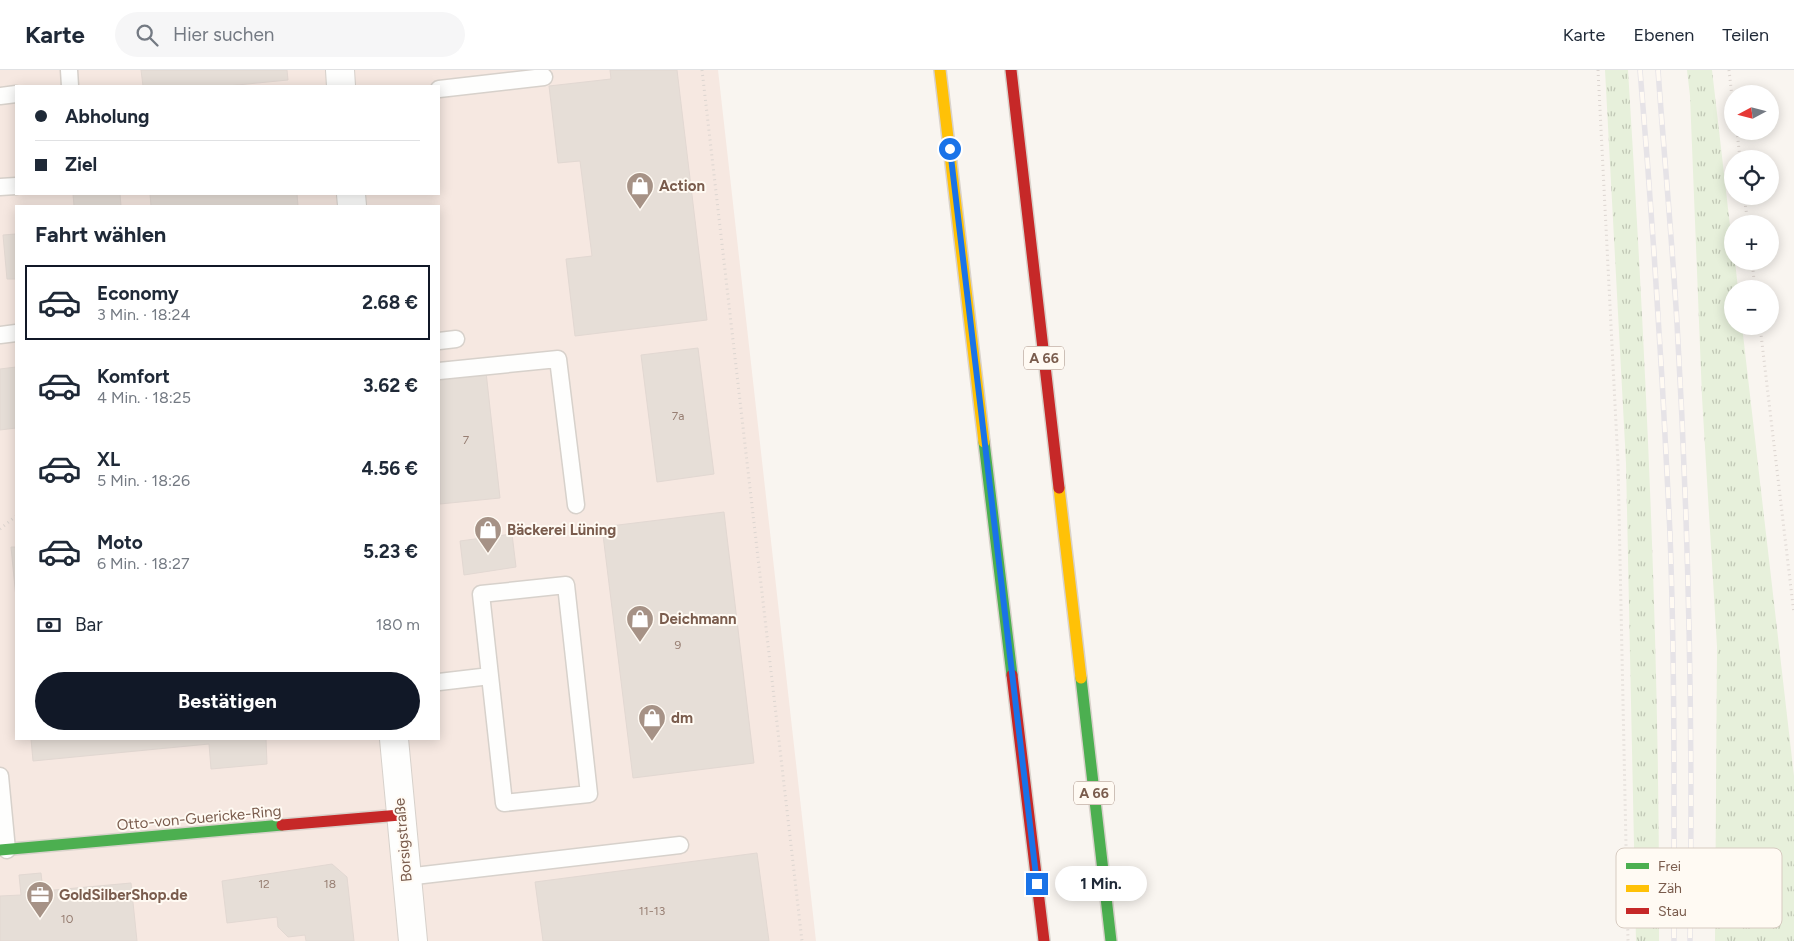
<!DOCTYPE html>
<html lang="de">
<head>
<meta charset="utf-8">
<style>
  body { margin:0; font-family:Figtree,sans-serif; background:#f6f6f7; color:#1f2937; height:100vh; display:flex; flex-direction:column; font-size:19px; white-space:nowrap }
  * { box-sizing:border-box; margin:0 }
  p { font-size:16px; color:#747a83 }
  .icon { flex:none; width:28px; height:28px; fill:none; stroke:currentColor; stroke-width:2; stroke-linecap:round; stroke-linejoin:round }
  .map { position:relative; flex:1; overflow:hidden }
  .drawer { position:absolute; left:15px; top:135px; width:425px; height:535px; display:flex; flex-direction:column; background:#fff; border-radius:0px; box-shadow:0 2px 12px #0003 }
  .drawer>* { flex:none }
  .guide { position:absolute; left:15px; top:15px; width:425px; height:110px; border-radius:0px; box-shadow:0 2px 12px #0003; display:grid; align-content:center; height:110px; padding:0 20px; background:#fff }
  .needle { width:32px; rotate:263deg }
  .tools { position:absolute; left:1724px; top:15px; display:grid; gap:10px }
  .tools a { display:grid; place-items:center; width:55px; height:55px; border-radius:50%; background:#fff; box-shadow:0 2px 12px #0003; font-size:25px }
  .end { position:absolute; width:22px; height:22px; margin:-11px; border:6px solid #1a73e8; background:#fff; box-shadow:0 0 0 2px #fff }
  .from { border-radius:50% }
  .bubble { position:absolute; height:35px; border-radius:18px; background:#fff; box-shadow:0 2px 12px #0003; font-size:16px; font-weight:700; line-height:35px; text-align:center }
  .guide b { display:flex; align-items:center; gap:18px; height:48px; font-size:19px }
  .guide b+b { border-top:1px solid #e0e1e3 }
  .guide i { width:12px; height:12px; background:#1f2937 }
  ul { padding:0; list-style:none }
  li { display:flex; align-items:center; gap:15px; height:75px; margin:0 10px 8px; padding:0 10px; border:2px solid transparent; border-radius:0px }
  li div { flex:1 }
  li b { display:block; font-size:19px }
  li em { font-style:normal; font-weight:700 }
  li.active { border-color:#111827 }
  li>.icon { width:45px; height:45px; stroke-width:1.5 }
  h2 { padding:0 20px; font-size:22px; line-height:60px }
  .pay { display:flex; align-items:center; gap:12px; height:55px; padding:0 20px; font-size:19px }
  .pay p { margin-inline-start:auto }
  .action { display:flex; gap:10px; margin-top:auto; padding:10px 20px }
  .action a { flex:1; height:58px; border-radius:30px; background:#111827; color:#fff; font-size:20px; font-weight:700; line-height:58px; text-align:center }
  header { display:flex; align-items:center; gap:30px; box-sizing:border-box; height:70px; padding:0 25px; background:#fff; border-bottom:1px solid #e0e1e3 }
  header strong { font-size:24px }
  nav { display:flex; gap:28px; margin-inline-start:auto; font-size:18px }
  .search { width:350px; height:45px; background:#f6f6f7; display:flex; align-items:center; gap:12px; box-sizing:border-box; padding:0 18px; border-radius:28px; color:#747a83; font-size:19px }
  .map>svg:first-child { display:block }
  .commercial { fill:#f6e8e1; fill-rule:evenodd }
  .grass { fill:url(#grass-tufts) }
  .building { fill:#e6ded7; stroke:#e2d8d2 }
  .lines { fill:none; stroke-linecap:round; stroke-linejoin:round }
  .lane-casing { stroke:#d7d1cb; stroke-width:19 }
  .street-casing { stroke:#d7d1cb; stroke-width:30 }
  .fast-casing { stroke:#d9d2cb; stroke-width:14 }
  .slow-casing { stroke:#d9d2cb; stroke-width:14 }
  .jam-casing { stroke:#d9d2cb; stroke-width:14 }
  .path { stroke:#dcd5d0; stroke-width:3; stroke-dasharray:1 4; stroke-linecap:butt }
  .lane { stroke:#fefefd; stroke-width:16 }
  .street { stroke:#fefefd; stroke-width:28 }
  .fast { stroke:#4caf50; stroke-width:11 }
  .slow { stroke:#ffc107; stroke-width:11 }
  .jam { stroke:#c62828; stroke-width:11 }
  .rail-casing { stroke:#e6e3e7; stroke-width:5.5 }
  .rail { stroke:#fffaf3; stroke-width:4; stroke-dasharray:11; stroke-linecap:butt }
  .route { stroke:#1a73e8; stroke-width:6 }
  .labels { text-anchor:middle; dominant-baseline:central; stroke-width:4; stroke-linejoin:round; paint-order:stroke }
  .number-label { font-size:12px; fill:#977e72 }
  .shield { fill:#fffaf3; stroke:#a28b7f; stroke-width:1 }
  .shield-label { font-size:14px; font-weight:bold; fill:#7a5c4d }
  .poi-label { font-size:15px; font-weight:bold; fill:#7a5c4d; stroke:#fffaf3; text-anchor:start }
  .street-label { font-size:15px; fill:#7a5c4d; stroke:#fffaf3 }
  .key { fill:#fffaf3; stroke:#d7cbc1; stroke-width:1 }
  .key-label { font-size:14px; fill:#7a5c4d }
</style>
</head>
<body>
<header>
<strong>Karte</strong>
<div class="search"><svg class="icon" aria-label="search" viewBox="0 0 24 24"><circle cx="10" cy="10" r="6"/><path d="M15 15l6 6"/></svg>Hier suchen</div>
<nav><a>Karte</a><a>Ebenen</a><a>Teilen</a></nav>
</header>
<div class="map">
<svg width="1794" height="871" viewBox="0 0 1794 871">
  <defs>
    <pattern id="grass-tufts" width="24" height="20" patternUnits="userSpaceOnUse" patternTransform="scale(1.25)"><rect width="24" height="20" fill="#e7f0db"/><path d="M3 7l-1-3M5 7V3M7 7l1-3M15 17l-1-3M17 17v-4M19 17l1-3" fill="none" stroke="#c0c6b4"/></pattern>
  </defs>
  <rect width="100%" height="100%" fill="#f9f5f0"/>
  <path class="commercial" d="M0 0H718L816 871H0ZM16 16H439V124H16ZM16 136H439V669H16Z"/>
  <path class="grass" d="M1605 0H1628C1646 290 1660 580 1659 871H1636L1626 393Z
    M1687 0H1712L1732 173V191H1735L1738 219H1732V256H1742L1794 706V871H1715L1717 577 1702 327 1690 26Z"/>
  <path class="building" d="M141 0H287L288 10 227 16H143Z
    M610 0H677L707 250 575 266 566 189 592 186 580 91 558 93 549 16 611 9Z
    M73 124H120L121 136H74Z
    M150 124H297L298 136H151Z
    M16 164V209H7L3 165Z
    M698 278 714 404 657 412 641 285Z
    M16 297V358L0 360V299Z
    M486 302 500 428 440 434 439 308Z
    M724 442 754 693 633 708 602 457Z
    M512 464 516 497 464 505 460 471Z
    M11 477H16V528Z
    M31 669H266L267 694 211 699 209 674 33 691Z
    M757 783 769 871H543L535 812Z
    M332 794 347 807 354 871H306L305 865 288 867 278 857 277 847 227 853 222 811Z
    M41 803 43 821 131 813 137 871H0V826L21 825 19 805Z"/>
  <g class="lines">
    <defs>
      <path id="lane" d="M69 0 70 16
        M439 19 544 7
        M0 26 16 24
        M0 117 16 116
        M0 265 16 263
        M439 271 456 269
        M439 301 558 289 576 435
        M566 515 589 724 504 733 481 524Z
        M439 612 490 606
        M0 706 7 780
        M406 807 680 775"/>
      <path id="street" d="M340 0 341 16
        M351 124 352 136
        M394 669 413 871"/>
      <path id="fast" d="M984 372 1012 605
        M1081 608 1111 871
        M0 780 282 755"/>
      <path id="slow" d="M940 0 984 372
        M1059 418 1081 608"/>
      <path id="jam" d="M1011 0 1059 418
        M1012 605 1044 871
        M282 755 400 745"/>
    </defs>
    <use href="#lane" class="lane-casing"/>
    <use href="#street" class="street-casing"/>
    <use href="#fast" class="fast-casing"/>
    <use href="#slow" class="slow-casing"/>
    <use href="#jam" class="jam-casing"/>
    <path class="path" d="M702 0 802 871
      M1598 0 1618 393 1628 871
      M1729 0 1732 27
      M1737 61 1740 89
      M1744 126 1748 154
      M1752 191 1755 219
      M1760 256 1794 544
      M0 459 16 446"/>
    <use href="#lane" class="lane"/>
    <use href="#street" class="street"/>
    <use href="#fast" class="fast"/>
    <use href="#slow" class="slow"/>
    <use href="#jam" class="jam"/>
    <defs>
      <path id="rail" d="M1640 0C1653 154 1663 309 1670 464 1675 599 1674 735 1674 871
        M1658 0C1664 84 1672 169 1677 253 1689 459 1693 665 1690 871"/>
    </defs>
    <use href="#rail" class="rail-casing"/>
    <use href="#rail" class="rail"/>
  </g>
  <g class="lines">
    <path class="route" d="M950 79 1037 814"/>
  </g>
  <defs>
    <symbol id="shop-pin" viewBox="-11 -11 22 30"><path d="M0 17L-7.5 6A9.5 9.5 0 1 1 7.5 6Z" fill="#a69286" stroke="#fffaf3"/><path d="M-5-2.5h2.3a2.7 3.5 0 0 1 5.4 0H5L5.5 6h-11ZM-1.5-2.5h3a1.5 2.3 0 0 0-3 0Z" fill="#fff"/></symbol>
    <symbol id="office-pin" viewBox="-11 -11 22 30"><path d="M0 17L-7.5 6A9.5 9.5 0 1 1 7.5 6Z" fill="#a69286" stroke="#fffaf3"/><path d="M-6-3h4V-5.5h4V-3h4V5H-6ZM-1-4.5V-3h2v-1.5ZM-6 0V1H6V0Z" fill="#fff"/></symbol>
  </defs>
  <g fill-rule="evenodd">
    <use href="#shop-pin" x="624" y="100" width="32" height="43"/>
    <use href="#shop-pin" x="472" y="444" width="32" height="43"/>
    <use href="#shop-pin" x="624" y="533" width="32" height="43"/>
    <use href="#shop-pin" x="636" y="632" width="32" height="43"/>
    <use href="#office-pin" x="24" y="809" width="32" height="43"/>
  </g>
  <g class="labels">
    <g class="number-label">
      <text x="678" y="346">7a</text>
      <text x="466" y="370">7</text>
      <text x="678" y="575">9</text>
      <text x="264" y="814">12</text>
      <text x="330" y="814">18</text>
      <text x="652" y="841">11-13</text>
      <text x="67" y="849">10</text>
    </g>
    <g class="shield">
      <rect x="1024" y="276.5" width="40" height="23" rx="4"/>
      <rect x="1074" y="711.5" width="40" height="23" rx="4"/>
    </g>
    <g class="shield-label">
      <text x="1044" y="288">A 66</text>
      <text x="1094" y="723">A 66</text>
    </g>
    <g class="poi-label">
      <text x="659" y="116">Action</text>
      <text x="507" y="460">Bäckerei Lüning</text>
      <text x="659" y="549">Deichmann</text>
      <text x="671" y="648">dm</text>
      <text x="59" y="825">GoldSilberShop.de</text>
    </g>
    <g class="street-label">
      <text transform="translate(199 748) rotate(-5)">Otto-von-Guericke-Ring</text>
      <text transform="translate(403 770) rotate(-95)">Borsigstraße</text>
    </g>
  </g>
  <rect x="1616" y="778" width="166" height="80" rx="8" class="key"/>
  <rect x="1626" y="793" width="23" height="6" fill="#4caf50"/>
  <rect x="1626" y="815" width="23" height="7" fill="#ffc107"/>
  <rect x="1626" y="838" width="23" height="6" fill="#c62828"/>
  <g class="key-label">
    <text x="1658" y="801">Frei</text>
    <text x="1658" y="823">Zäh</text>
    <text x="1658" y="846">Stau</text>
  </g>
</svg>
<div class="tools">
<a><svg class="needle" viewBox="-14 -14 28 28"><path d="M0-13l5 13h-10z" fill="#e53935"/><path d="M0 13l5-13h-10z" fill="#747a83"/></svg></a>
<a><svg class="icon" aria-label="locate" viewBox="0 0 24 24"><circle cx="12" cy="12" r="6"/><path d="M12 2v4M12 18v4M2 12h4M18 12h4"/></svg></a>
<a>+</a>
<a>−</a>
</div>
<i class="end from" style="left:950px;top:79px"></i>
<i class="end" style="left:1037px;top:814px"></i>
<div class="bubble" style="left:1055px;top:796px;width:92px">1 Min.</div>
<div class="guide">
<b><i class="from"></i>Abholung</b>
<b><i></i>Ziel</b>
</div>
<section class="drawer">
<h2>Fahrt wählen</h2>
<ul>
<li class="active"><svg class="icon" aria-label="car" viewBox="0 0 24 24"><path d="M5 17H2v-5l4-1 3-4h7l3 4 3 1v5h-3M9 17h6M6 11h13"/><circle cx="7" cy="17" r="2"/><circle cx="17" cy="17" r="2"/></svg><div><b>Economy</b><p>3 Min. · 18:24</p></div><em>2.68 €</em></li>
<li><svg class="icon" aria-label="car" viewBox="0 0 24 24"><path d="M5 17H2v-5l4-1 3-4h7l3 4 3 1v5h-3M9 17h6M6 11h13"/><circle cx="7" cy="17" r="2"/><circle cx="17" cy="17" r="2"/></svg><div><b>Komfort</b><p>4 Min. · 18:25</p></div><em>3.62 €</em></li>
<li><svg class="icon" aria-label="car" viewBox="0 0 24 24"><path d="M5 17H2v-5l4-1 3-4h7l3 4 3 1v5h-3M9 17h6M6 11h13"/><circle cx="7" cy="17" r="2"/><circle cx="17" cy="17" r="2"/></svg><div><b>XL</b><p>5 Min. · 18:26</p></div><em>4.56 €</em></li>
<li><svg class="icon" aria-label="car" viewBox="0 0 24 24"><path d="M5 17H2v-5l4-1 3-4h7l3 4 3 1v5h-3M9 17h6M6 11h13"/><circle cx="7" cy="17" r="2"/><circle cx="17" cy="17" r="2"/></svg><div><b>Moto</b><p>6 Min. · 18:27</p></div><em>5.23 €</em></li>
</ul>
<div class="pay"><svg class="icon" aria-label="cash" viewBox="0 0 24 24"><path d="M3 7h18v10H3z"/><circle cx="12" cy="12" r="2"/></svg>Bar<p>180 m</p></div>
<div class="action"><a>Bestätigen</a></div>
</section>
</div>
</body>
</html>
